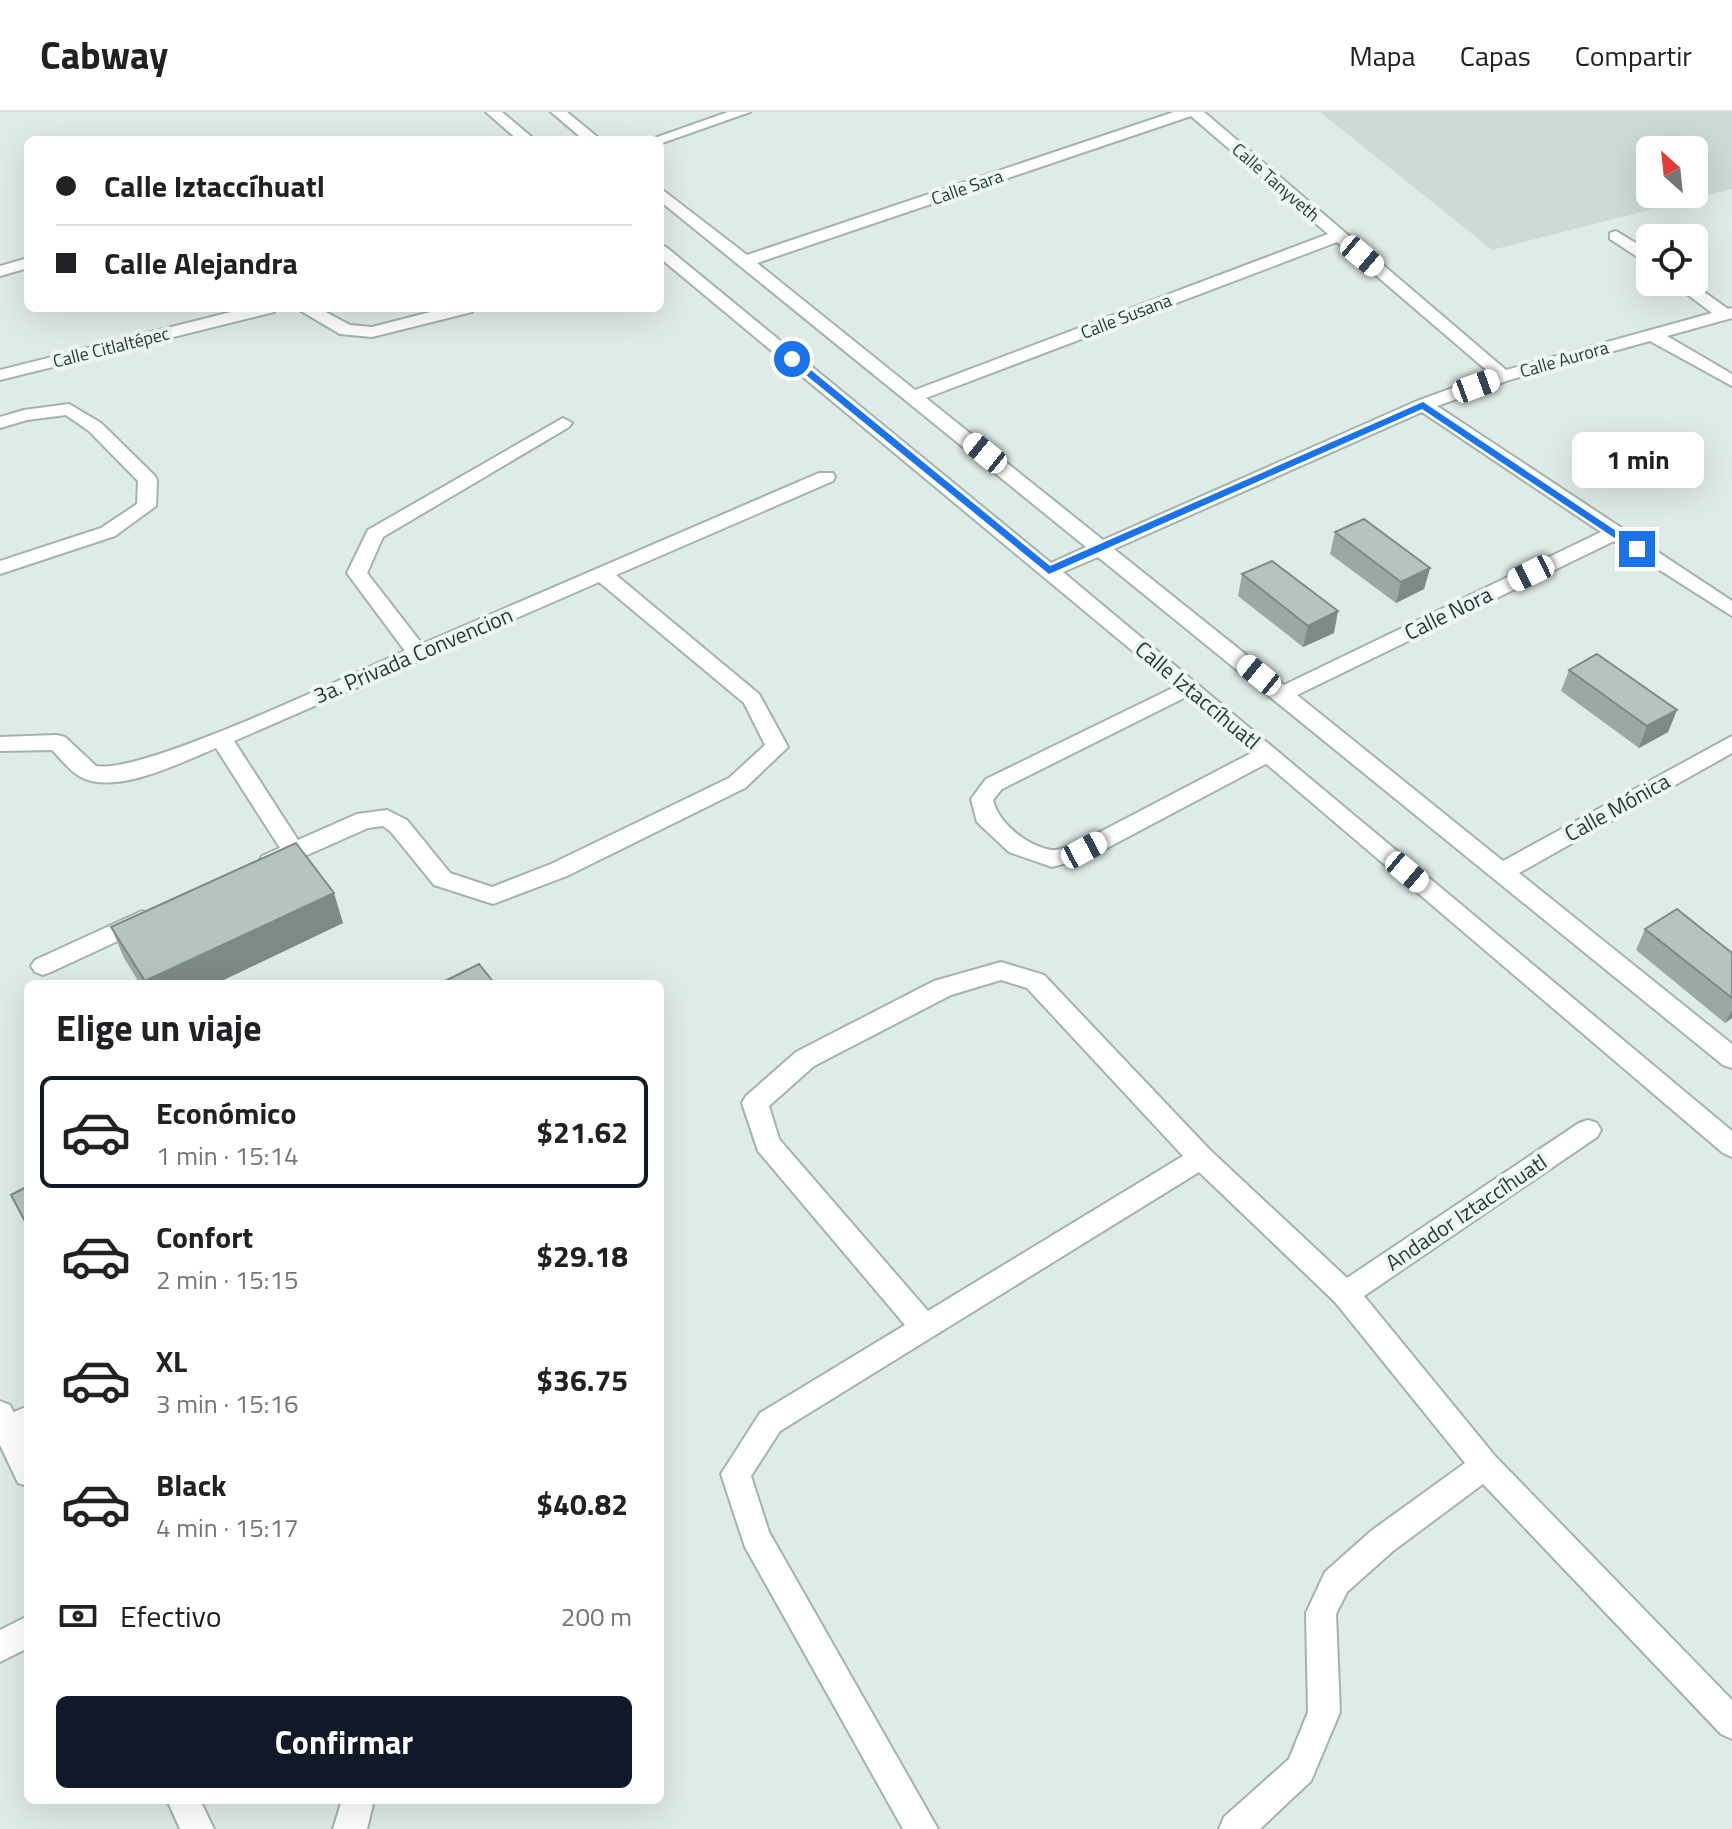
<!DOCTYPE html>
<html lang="es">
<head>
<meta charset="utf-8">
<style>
  body { margin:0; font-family:"Titillium Web",sans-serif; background:#f2f2f2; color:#202124; height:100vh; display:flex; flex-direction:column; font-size:30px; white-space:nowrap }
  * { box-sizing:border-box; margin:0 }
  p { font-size:26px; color:#757577 }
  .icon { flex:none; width:44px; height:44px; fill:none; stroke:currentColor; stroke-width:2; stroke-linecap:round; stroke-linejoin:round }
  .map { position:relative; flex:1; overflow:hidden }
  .side { position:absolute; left:24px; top:868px; width:640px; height:824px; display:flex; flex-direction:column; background:#fff; border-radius:12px; box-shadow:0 8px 32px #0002 }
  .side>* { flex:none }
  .top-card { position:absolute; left:24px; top:24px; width:640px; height:176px; border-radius:12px; box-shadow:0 8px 32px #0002; display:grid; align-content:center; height:176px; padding:0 32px; background:#fff }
  .needle { width:52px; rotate:333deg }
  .buttons { position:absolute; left:1636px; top:24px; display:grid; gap:16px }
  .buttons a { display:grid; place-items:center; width:72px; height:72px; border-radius:12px; background:#fff; box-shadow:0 8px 32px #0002; font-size:40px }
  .end { position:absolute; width:36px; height:36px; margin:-18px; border:10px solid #1a73e8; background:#fff; box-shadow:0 0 0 4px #fff }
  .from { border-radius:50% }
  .bubble { position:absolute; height:56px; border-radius:12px; background:#fff; box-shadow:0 8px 32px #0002; font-size:26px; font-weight:700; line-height:56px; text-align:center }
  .car { position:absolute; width:24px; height:48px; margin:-24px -12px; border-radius:10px; box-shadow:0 0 6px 2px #0007; background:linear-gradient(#fff 24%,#345 0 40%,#fff 0 76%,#345 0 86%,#fff 0) }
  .top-card b { display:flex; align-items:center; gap:28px; height:76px; font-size:30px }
  .top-card b+b { border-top:2px solid #e0e0e0 }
  .top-card i { width:20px; height:20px; background:#202124 }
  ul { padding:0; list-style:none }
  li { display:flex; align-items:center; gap:24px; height:112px; margin:0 16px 12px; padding:0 16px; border:4px solid transparent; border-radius:12px }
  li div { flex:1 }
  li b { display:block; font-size:30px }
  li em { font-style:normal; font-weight:700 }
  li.on { border-color:#111827 }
  li>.icon { width:72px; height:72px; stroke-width:1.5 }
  h2 { padding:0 32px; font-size:36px; line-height:96px }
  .pay { display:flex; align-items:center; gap:20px; height:88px; padding:0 32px; font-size:30px }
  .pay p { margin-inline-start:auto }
  .action { display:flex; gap:16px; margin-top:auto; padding:16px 32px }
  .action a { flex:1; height:92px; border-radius:12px; background:#111827; color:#fff; font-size:32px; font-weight:700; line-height:92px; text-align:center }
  header { display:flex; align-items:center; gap:48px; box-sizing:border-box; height:112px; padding:0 40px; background:#fff; border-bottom:2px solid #e0e0e0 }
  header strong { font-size:38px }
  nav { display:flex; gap:44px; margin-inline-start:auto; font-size:28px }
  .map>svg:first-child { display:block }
  .built { fill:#cddad5; fill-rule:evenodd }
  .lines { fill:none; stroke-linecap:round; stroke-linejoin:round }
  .service-casing { stroke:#a2b3ad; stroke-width:4 }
  .pedestrian-casing { stroke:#a2b3ad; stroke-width:4 }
  .minor-casing { stroke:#a2b3ad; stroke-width:4 }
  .service { fill:#fff; fill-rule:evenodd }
  .pedestrian { fill:#fff; fill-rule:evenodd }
  .minor { fill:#fff; fill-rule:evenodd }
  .wall { fill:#9ba9a4 }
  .shaded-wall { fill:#7e8a86 }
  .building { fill:#b4c5bf; stroke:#7e8a86; stroke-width:2 }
  .route { fill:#1a73e8 }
  .labels { text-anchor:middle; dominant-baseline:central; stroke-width:8; stroke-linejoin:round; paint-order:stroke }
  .far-street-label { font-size:18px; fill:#1f3b35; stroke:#eff7f4 }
  .street-label { font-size:22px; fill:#1f3b35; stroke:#eff7f4 }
</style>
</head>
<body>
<header>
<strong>Cabway</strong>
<nav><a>Mapa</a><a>Capas</a><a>Compartir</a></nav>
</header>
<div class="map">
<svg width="1732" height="1717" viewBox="0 0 1732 1717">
  <rect width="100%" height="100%" fill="#dfebe6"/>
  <path class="built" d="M1320 0H1732V77L1492 138ZM1650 38H1694V82H1650Z"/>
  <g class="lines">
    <defs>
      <path id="service" d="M28 146V156L0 164V154Z
        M296 196H318L350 213 372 215 446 196H475L472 200 372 225 340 222Z
        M1189 568 1196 570 1200 575 1196 580 1002 677 993 688C998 711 1027 734 1051 738 1058 739 1069 734 1077 732L1259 637H1275L1278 642 1275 647 1092 744 1052 755 1009 740 977 710 971 687 986 667Z
        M28 1294V1321L7 1330 0 1327V1306Z
        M342 1688H374L367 1717H333Z"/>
      <path id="pedestrian" d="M28 1504V1536L0 1550V1518Z"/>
      <path id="minor" d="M486 0H502L535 28H518Z
        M551 0H567L601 28H584Z
        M728 0H750L662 31 660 28H649Z
        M1174 0H1204L1506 258 1712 201 1671 170H1690L1728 197 1732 196V206L1667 224 1732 262V274L1650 229 1509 268 1437 294 1732 489V504L1614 429 1297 583 1503 749 1732 624V641L1519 761 1732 932V956L1723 953 1098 445 1063 460 1732 1019V1045L1723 1041 1182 580 660 146V133L666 135 1051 451 1086 435 660 89V76L747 143ZM1191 4 1328 122 915 278 757 151ZM1337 130 1491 262 1417 289 1103 428 926 286ZM1422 300 1601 420 1284 573 1114 437Z
        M1616 119 1650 140V153L1610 127V121Z
        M247 196H277L274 200 0 268V258Z
        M69 292 101 311 155 364 157 368 156 394 115 424 0 462V449L101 416 137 392 138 369 89 319 66 303 27 308 0 316V305L24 298Z
        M563 306 572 311 569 315 383 425 367 461 422 532 819 361H833L835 365 833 369 616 463 759 582 788 635 745 676 567 764 493 792 434 773 391 720 383 714 368 716 278 756 270 758 262 756 259 750 262 744 280 736 216 636C182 650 114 685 79 664 68 657 60 646 52 638L0 639V625L57 623 65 625 96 654C142 663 351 562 405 539L347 461 368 418ZM599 470 744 591 765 633 729 666 551 752 492 775 450 761 407 708 387 698 357 702 298 728 234 629Z
        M142 799 150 802 154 808 150 814 51 860 43 863 35 860 31 854 35 848Z
        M1001 850 1044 863 1210 1038 1347 1166 1579 1011 1588 1008 1597 1011 1601 1018 1597 1025 1364 1184 1495 1344 1732 1588V1627L1721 1622 1483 1372 1393 1439 1347 1480 1336 1502 1340 1600 1311 1669 1260 1717H1219L1224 1705 1289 1647 1308 1600 1306 1501 1325 1460 1371 1419 1465 1351 1335 1190 1199 1060 780 1319 751 1364 769 1420 938 1717H903L745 1435 721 1362 760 1301 905 1213 758 1039 742 991 746 984 796 940 934 869ZM1001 868 1027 876 1183 1044 928 1199 779 1027 769 994 814 954 951 883Z
        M0 1289 10 1293 28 1330V1374L18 1371 0 1333Z
        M167 1688H200L214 1717H180Z"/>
    </defs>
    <use href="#service" class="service-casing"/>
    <use href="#pedestrian" class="pedestrian-casing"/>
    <use href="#minor" class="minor-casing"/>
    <use href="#service" class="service"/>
    <use href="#pedestrian" class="pedestrian"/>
    <use href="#minor" class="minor"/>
  </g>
  <path class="wall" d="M1335 420 1430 456 1424 477 1396 491 1330 442Z
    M1242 462 1334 521 1303 535 1238 484Z
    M1569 558 1677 598 1668 620 1639 636 1561 579Z
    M343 811 215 872H140L124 846 111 815Z
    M1645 817 1732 841V906L1725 911 1636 838Z"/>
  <path class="shaded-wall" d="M1430 456 1424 477 1396 491 1401 470Z
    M1338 499 1334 521 1303 535 1308 514Z
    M1677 598 1668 620 1639 636 1647 614Z
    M334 781 343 811 215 872H146L145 869Z
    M1732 898V906L1725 911Z"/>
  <path class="building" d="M1364 407 1430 456 1401 470 1335 420Z
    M1272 449 1338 499 1308 514 1242 462Z
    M1597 542 1677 598 1647 614 1569 558Z
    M296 731 334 781 145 869 111 815Z
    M1677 797 1732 841V886L1645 817Z
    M479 852 495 872H439Z
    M28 1074V1115L11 1083Z"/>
  <path class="route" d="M789 245H795L1050 454 1423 290 1643 437 1634 439 1422 297 1049 462 789 249Z"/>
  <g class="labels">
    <g class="far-street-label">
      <text transform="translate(1276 70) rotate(41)">Calle Tanyveth</text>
      <text transform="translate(967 75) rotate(-19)">Calle Sara</text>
      <text transform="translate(1126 204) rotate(-21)">Calle Susana</text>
      <text transform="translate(111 235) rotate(-14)">Calle Citlaltépec</text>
      <text transform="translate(1564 247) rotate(-16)">Calle Aurora</text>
    </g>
    <g class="street-label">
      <text transform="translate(1448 501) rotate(-26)">Calle Nora</text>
      <text transform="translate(413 543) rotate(-23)">3a. Privada Convencion</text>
      <text transform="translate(1198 583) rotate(40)">Calle Iztaccíhuatl</text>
      <text transform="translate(1617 695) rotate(-29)">Calle Mónica</text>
      <text transform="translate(1466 1100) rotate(-34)">Andador Iztaccíhuatl</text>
    </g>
  </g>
</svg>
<div class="buttons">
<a><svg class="needle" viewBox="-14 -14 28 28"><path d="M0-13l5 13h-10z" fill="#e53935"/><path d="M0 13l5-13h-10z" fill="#757577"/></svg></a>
<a><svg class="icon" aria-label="locate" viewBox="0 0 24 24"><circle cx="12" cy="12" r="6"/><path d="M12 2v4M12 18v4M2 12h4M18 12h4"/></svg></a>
</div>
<i class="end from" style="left:792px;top:247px"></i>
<i class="end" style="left:1637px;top:437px"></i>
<div class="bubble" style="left:1572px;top:320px;width:132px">1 min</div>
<i class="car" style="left:1362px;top:144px;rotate:130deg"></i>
<i class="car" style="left:1476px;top:274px;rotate:70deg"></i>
<i class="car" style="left:985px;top:341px;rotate:309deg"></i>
<i class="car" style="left:1531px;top:461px;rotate:244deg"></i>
<i class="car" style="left:1259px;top:563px;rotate:309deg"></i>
<i class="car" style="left:1084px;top:738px;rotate:62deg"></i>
<i class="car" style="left:1407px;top:760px;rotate:130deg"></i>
<div class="top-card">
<b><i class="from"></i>Calle Iztaccíhuatl</b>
<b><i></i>Calle Alejandra</b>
</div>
<section class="side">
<h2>Elige un viaje</h2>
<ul>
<li class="on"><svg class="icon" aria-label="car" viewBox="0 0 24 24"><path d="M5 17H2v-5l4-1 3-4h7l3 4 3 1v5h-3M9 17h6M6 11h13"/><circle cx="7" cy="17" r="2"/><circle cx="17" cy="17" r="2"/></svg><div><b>Económico</b><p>1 min · 15:14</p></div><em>$21.62</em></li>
<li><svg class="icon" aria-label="car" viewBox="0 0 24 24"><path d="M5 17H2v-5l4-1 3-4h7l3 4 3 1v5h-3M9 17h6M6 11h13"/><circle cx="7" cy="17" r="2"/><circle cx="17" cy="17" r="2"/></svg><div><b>Confort</b><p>2 min · 15:15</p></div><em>$29.18</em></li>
<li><svg class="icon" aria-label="car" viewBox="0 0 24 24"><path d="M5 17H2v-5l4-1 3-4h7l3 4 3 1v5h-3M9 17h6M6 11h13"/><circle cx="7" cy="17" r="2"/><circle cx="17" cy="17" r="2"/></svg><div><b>XL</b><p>3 min · 15:16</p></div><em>$36.75</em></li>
<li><svg class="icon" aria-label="car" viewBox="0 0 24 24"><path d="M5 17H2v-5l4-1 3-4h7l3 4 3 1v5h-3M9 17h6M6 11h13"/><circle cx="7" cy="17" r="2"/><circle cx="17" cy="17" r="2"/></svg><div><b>Black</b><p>4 min · 15:17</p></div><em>$40.82</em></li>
</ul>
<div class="pay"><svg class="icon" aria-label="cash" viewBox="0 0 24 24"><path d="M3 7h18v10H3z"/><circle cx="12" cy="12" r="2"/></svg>Efectivo<p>200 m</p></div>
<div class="action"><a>Confirmar</a></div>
</section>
</div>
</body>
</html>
